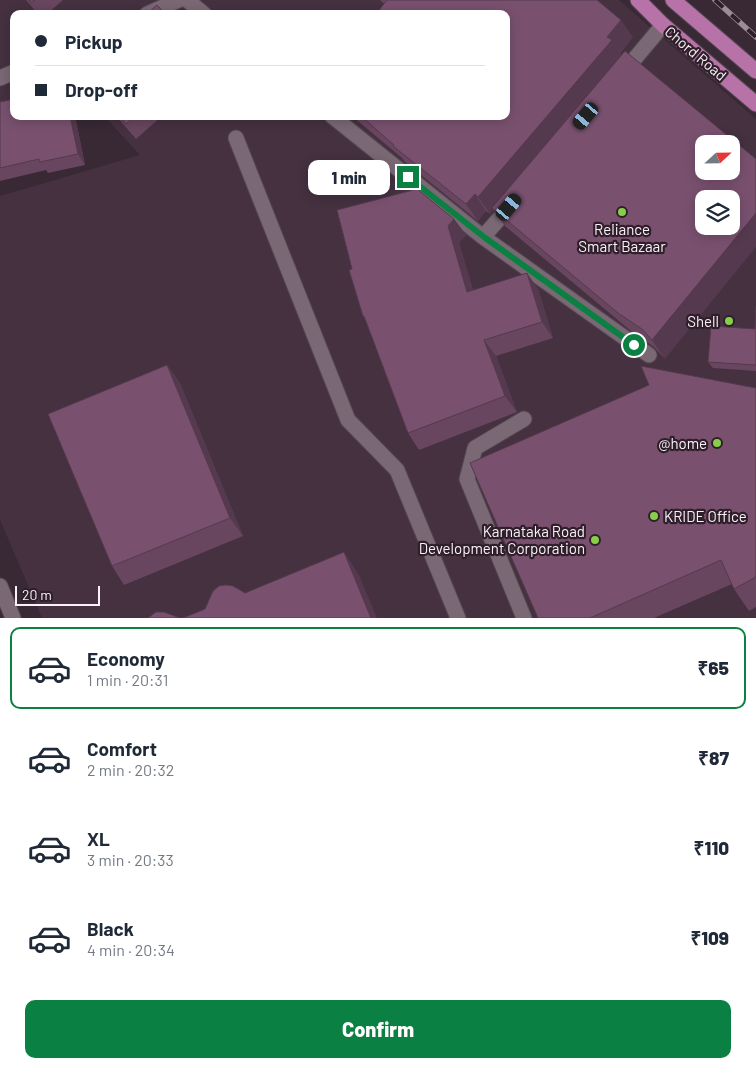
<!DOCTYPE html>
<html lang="en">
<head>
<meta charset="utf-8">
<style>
  body { margin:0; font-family:Barlow,sans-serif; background:#f6f6f7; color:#1f2937; height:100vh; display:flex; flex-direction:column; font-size:19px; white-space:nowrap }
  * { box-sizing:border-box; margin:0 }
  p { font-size:16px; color:#747a83 }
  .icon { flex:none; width:28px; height:28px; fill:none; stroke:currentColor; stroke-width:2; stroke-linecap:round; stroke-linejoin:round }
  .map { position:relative; height:618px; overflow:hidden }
  .drawer { display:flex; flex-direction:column; background:#fff; flex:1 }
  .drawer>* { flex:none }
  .hud { position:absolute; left:10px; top:10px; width:500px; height:110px; border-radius:10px; box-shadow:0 2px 12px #0003; display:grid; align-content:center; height:110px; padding:0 25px; background:#fff }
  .needle { width:32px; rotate:68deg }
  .buttons { position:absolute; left:695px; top:135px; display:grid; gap:10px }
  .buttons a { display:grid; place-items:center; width:45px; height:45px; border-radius:10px; background:#fff; box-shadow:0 2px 12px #0003; font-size:25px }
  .scale { position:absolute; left:15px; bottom:12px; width:85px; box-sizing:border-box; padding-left:5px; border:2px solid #fcf1f9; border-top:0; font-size:14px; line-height:18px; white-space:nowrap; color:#fcf1f9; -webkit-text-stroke:4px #2e1f2a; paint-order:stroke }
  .end { position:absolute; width:22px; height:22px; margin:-11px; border:6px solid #0b8043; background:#fff; box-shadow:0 0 0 2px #fff }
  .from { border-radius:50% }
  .bubble { position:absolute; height:35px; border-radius:10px; background:#fff; box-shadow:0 2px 12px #0003; font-size:16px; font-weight:800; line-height:35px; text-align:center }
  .car { position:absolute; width:15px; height:30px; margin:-15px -8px; border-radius:6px; box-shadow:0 0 4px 1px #0007; background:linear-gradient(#222 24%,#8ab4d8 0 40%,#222 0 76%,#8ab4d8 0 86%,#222 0) }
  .hud b { display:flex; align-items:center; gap:18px; height:48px; font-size:19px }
  .hud b+b { border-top:1px solid #e0e1e3 }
  .hud i { width:12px; height:12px; background:#1f2937 }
  ul { padding:9px 0 0; list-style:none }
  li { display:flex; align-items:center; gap:15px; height:82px; margin:0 10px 8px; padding:0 15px; border:2px solid transparent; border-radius:10px }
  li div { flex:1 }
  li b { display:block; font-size:19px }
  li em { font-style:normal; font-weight:800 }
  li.selected { border-color:#0b8043 }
  li>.icon { width:45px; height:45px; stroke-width:1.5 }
  .action { display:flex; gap:10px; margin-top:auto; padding:10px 25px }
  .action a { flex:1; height:58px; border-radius:10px; background:#0b8043; color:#fff; font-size:20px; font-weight:800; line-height:58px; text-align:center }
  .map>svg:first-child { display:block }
  .built { fill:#453140; fill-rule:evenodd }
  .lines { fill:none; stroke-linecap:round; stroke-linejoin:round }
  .lane-casing { stroke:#544751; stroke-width:17 }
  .street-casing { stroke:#544751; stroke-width:17 }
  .primary-casing { stroke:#544751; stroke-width:17 }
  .lane { stroke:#7a6975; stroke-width:15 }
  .street { stroke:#7a6975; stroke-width:15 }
  .primary { stroke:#b772a7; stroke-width:15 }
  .rail-casing { stroke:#9a8d96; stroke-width:5.5 }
  .rail { stroke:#2e1f2a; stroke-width:4; stroke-dasharray:11; stroke-linecap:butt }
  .wall { fill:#68465f }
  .shaded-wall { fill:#55394e }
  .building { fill:#79516f; stroke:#55394e; fill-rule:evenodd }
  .route { stroke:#0b8043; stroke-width:6 }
  .poi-dot { fill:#88cf49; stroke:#2e1f2a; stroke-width:2 }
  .labels { text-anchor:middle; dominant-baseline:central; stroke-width:4.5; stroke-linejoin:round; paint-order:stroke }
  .street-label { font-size:15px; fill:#fcf1f9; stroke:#2e1f2a }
  .poi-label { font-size:15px; fill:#fcf1f9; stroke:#2e1f2a; text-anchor:end }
</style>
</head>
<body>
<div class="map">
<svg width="756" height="618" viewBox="0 0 756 618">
  <rect width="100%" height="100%" fill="#382934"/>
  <path class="built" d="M0 0H619L756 119V618H42L0 520V196L140 155 104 116H506V14H14V102L0 107ZM704 144H731V171H704ZM704 199H731V226H704Z"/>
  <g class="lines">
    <defs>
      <path id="lane" d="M187 0 204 14
        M147 14 179 0
        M622 74 663 25
        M0 78 14 72
        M332 116 483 237
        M236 138 348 420 397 470 458 618
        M512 204 483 237 649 355
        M524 618 467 479 475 448 524 419"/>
      <path id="street" d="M0 586 13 618"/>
      <path id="primary" d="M638 0 663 25 756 104
        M673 0 756 71"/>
    </defs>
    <use href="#lane" class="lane-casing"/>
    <use href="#street" class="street-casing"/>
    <use href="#primary" class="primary-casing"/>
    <use href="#lane" class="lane"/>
    <use href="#street" class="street"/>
    <use href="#primary" class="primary"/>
    <defs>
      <path id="rail" d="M715 0 756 37"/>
    </defs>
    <use href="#rail" class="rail-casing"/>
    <use href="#rail" class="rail"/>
  </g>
  <path class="wall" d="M26 0H63L47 14H38Z
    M380 0H597L633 37 620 53 665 359 654 347 631 331 505 226 493 210 490 214 486 211 478 221 405 162 402 158 352 116H506Z
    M0 102 14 116H75L85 165 48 173 46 170 0 181Z
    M116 116H162L136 139Z
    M454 219 466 235 459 243 473 290 538 289 553 338 496 356 517 412 419 450 408 433 367 322 363 316 352 269Z
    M756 306V371L713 368 708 362 755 329Z
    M167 365 180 383 243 536 124 585 112 566Z
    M756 388V607L749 611 734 589 732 584 654 618H538Z"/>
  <path class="shaded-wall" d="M621 20 633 37 620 52 623 57 492 208 493 210 490 214 478 197Z
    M70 116H75L85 165 78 154Z
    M475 194 486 211 478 221 466 204Z
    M756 213V247L665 359 652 340Z
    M454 219 466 235 459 243 478 308 467 292 448 226Z
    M527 273 538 289 553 338 542 322Z
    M484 340 496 356 517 412 505 396Z
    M167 365 180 383 243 536 230 518Z
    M344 552 359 575 377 618H371Z"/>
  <path class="building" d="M29 0H35L31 3Z
    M387 0H597L621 20 607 37 612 40 478 197 475 194 466 204 393 146 394 145 361 116H506V14H376Z
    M157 5 165 14H147Z
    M625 51 756 159V213L652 340 642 329 618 313 492 208ZM704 144H731V171H704ZM704 199H731V226H704Z
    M14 99V116H70L78 154 40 162 39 159 0 168V102Z
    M119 116H134L126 124Z
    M417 189 454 219 448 226 467 292 527 273 542 322 484 340 505 396 408 433 364 316H363L349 270 352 269 337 210Z
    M756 306V365L708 362 711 326 755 329Z
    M167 365 230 518 112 566 48 414Z
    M641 366 756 388V577L734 589 721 560 590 618H538L470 463 649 385Z
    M344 552 371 618H183L205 609 213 591 219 586 226 585 233 586 245 593Z
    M156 612H164L180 618H148Z"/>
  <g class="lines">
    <path class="route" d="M408 177 484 237 634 345"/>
  </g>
  <g class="poi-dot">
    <circle cx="622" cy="212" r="5"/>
    <circle cx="729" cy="321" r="5"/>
    <circle cx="717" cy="443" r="5"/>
    <circle cx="654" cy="516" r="5"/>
    <circle cx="595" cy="540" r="5"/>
  </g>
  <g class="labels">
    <g class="street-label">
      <text transform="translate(696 53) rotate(40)">Chord Road</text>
    </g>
    <g class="poi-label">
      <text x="622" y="229" text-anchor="middle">Reliance<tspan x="622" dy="17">Smart Bazaar</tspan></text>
      <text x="719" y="321">Shell</text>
      <text x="707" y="443">@home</text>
      <text x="664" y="516" text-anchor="start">KRIDE Office</text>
      <text x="585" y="531">Karnataka Road<tspan x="585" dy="17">Development Corporation</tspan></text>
    </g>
  </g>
</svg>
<div class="buttons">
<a><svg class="needle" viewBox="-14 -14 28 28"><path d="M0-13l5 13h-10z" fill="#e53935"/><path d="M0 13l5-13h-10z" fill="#747a83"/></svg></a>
<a><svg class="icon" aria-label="layers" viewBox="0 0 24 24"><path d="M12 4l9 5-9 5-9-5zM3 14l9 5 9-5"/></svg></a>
</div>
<div class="scale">20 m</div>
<i class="end from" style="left:634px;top:345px"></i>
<i class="end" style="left:408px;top:177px"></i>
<div class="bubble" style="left:308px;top:160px;width:82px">1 min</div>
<i class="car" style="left:586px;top:116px;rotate:220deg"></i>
<i class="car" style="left:509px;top:207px;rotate:40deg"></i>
<div class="hud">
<b><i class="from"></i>Pickup</b>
<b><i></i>Drop-off</b>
</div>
</div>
<section class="drawer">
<ul>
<li class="selected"><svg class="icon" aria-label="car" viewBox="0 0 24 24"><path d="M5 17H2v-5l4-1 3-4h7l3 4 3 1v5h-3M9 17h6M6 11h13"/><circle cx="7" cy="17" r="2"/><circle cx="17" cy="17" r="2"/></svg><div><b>Economy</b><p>1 min · 20:31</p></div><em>₹65</em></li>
<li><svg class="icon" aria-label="car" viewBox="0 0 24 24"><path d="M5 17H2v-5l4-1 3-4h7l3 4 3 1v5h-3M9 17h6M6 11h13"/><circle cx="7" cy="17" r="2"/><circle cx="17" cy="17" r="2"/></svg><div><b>Comfort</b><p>2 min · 20:32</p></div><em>₹87</em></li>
<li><svg class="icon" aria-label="car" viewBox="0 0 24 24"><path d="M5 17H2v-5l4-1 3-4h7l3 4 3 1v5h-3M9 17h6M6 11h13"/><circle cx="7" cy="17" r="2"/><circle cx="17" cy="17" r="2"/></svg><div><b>XL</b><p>3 min · 20:33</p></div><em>₹110</em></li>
<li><svg class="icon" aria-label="car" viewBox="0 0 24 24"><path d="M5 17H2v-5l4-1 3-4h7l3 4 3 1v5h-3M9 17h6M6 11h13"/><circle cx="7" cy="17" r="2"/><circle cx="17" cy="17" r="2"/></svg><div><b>Black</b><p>4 min · 20:34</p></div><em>₹109</em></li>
</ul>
<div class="action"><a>Confirm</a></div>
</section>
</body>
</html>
